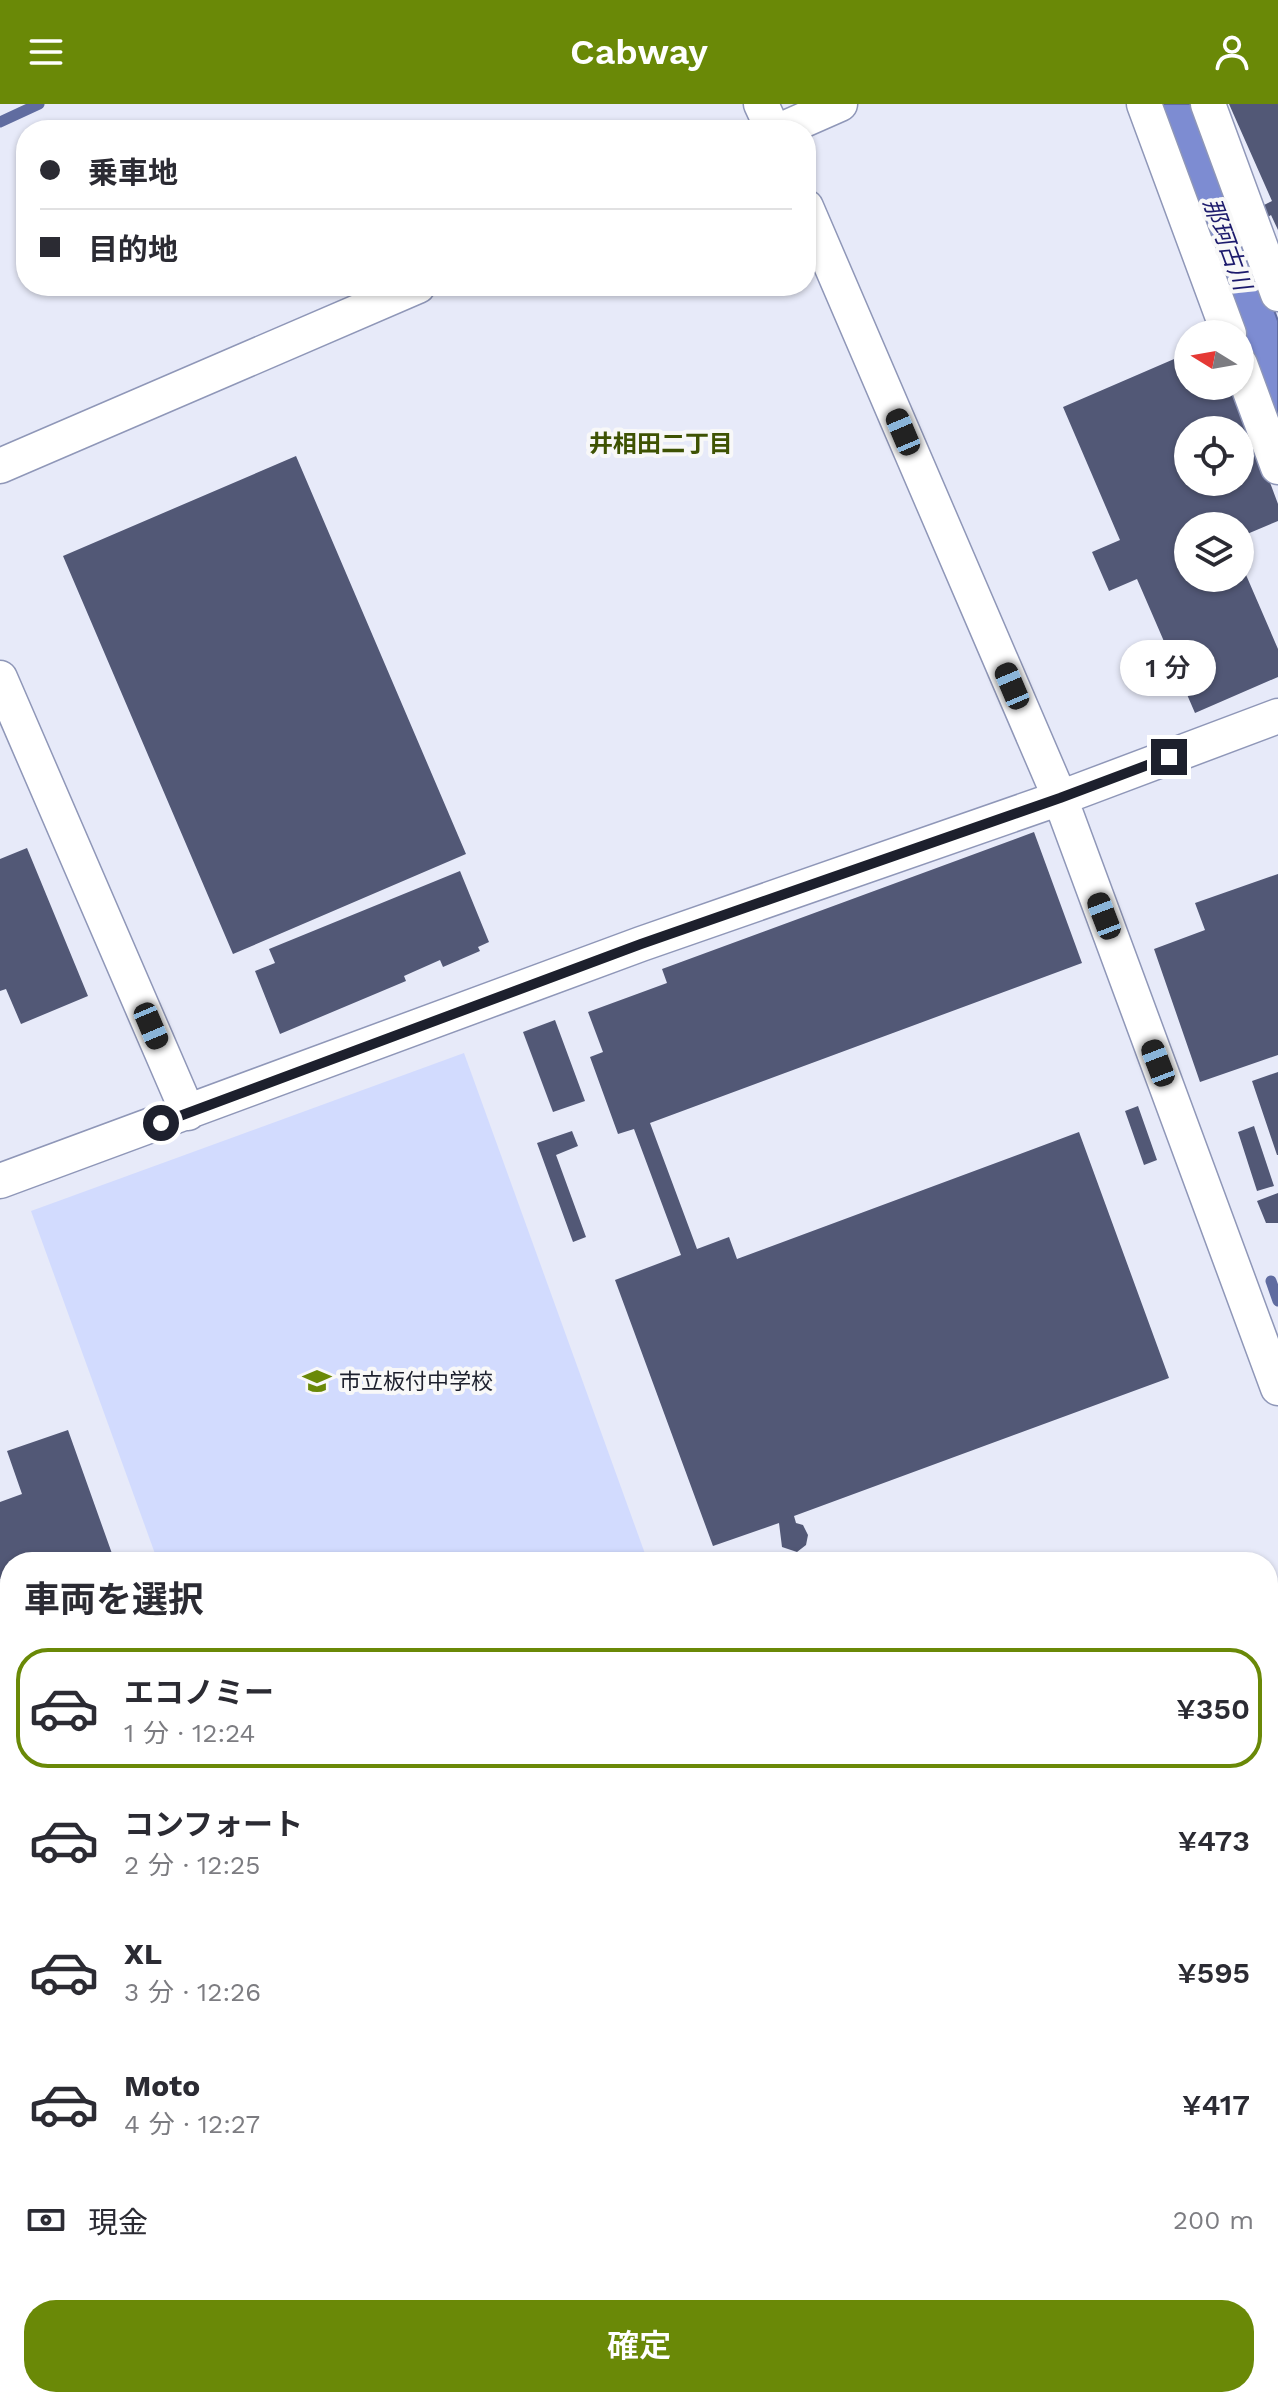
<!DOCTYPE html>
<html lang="ja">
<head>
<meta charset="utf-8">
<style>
  body { margin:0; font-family:"Work Sans","Noto Sans JP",sans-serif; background:#f7f7f7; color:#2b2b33; height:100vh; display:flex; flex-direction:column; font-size:30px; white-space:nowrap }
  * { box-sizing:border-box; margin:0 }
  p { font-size:26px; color:#7c7c81 }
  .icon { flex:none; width:44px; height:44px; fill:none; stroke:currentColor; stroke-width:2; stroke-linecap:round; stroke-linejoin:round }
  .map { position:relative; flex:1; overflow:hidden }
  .panel { position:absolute; left:0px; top:1448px; width:1278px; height:856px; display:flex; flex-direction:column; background:#fff; border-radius:32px 32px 0 0; box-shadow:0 2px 6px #0004 }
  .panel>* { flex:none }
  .top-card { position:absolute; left:16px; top:16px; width:800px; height:176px; border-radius:32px; box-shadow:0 2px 6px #0004; display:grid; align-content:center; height:176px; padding:0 24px; background:#fff }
  .needle { width:52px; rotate:281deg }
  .buttons { position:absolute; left:1174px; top:216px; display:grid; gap:16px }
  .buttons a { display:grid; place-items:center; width:80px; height:80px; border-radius:50%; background:#fff; box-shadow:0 2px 6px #0004; font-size:40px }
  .end { position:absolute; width:36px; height:36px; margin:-18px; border:10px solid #1d202d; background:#fff; box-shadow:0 0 0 4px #fff }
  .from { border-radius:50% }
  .bubble { position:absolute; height:56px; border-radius:28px; background:#fff; box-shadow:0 2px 6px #0004; font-size:26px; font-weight:600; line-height:56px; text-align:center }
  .car { position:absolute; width:24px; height:48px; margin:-24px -12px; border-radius:10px; box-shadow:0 0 6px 2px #0007; background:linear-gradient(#222 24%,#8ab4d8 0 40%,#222 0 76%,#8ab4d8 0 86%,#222 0) }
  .top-card b { display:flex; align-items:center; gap:28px; height:76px; font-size:30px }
  .top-card b+b { border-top:2px solid #e1e1e2 }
  .top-card i { width:20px; height:20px; background:#2b2b33 }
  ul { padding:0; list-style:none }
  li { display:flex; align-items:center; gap:24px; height:120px; margin:0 16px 12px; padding:0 8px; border:4px solid transparent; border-radius:32px }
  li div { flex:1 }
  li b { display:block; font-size:30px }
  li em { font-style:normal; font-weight:600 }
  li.on { border-color:#6a8907 }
  li>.icon { width:72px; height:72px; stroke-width:1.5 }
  h2 { padding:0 24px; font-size:36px; line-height:96px }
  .pay { display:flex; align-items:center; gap:20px; height:88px; padding:0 24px; font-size:30px }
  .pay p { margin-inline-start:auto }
  .button { display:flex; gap:16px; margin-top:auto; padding:16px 24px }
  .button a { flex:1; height:92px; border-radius:32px; background:#6a8907; color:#fff; font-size:32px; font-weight:600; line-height:92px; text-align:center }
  header { display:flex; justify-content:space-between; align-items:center; height:104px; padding:0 24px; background:#6a8907; color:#fff; font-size:36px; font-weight:600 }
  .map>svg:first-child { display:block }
  .green { fill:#d2dbfe }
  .water { fill:#7d8cd2; stroke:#606ca0; stroke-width:2 }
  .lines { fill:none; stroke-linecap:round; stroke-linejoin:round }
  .stream { stroke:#606ca0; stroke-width:11 }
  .building { fill:#525876; fill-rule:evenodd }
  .minor-casing { stroke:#8f97b8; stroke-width:37 }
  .secondary-casing { stroke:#8f97b8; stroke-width:47 }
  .minor { stroke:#fff; stroke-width:34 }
  .secondary { stroke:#fff; stroke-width:44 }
  .route { stroke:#1d202d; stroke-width:10 }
  .labels { text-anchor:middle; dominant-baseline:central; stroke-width:8; stroke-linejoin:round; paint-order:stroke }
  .poi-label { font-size:22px; fill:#1d202d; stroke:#f8f8f8; text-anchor:start }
  .water-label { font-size:24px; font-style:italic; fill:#1c1a6c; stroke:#f8f8f8 }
  .neighbourhood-label { font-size:24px; font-weight:bold; fill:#3e5203; stroke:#f8f8f8 }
</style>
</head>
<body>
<header><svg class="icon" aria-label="menu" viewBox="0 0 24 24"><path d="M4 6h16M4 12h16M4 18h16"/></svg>Cabway<svg class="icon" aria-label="person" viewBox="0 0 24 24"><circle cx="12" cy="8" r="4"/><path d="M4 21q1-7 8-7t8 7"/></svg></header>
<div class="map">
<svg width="1278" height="2304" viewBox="0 0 1278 2304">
  <rect width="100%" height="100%" fill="#e7eaf9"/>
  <path class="green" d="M464 949 648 1458H158L31 1107Z"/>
  <path class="water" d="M1154 0H1199L1278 217V343Z
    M167 2294H321L294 2304H140Z"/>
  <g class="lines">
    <path class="stream" d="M0 18 39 0
      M1271 1177 1278 1197
      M1269 2248H1278
      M511 2294 515 2304
      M980 2304 989 2294"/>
  </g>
  <path class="building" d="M1229 0H1278V126L1271 111 1268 113 1262 102 1272 97Z
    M1188 249V282H1234L1278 400V417L1240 433V422H1188V474H1240V457L1278 545V573L1195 609 1137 475 1109 487 1092 448 1120 436 1063 303ZM1188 326H1240V378H1188Z
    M296 352 466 750 233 850 63 452Z
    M1034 728 1082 859 650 1019 697 1145 729 1133 737 1155 1079 1028 1169 1274 794 1412 796 1419 803 1421 808 1431 806 1441 797 1448 782 1443 779 1419 713 1442 615 1176 681 1151 634 1025 618 1030 590 953 603 948 588 908 667 879 662 865Z
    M27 744 88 892 21 920 6 885 0 887V755Z
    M460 767 489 838 478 843 480 847 443 863 440 856 404 872 406 877 280 930 255 867 275 859 269 845Z
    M1278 770V951L1200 978 1154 845 1205 826 1195 799Z
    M555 916 585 997 553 1008 523 928Z
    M1278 968V1051H1277L1252 977Z
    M1138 1002 1157 1056 1144 1061 1125 1007Z
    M1254 1022 1274 1082 1257 1087 1238 1028Z
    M572 1027 578 1042 556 1051 586 1133 573 1138 537 1039Z
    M1278 1089V1119H1266L1257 1097Z
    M68 1326 115 1458H10V1485L5 1473 0 1475V1398L22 1390 7 1347Z
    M0 1663 10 1689V1847L0 1850Z
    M10 2064V2294L0 2297V2067Z
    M396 2294H488L492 2304H370Z
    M529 2294H568L571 2304H532Z
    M654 2294H696L669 2304H657Z
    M908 2294H937L941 2304H907L903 2295Z
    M1164 2294H1215L1216 2304H1166Z
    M1221 2294H1240L1242 2304H1223Z"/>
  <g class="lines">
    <defs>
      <path id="minor" d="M761 0 773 26
        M1144 0 1229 230
        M1208 0 1278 190
        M781 26 840 0
        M806 103 1060 694 1278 1284
        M1240 260 1278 363
        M0 362 418 182
        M0 574 188 1009
        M0 1077 641 840 1060 694 1278 612
        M1268 1864 1278 1860
        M1268 2107 1278 2104
        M1263 2294 1266 2304
        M100 2304 126 2294
        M741 2304 768 2294"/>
      <path id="secondary" d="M1268 1542 1278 1538
        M0 2011 10 2008"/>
    </defs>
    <use href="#minor" class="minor-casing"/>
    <use href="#secondary" class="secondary-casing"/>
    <use href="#minor" class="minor"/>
    <use href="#secondary" class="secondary"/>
  </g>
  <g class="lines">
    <path class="route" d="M161 1019 641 840 1060 694 1169 653"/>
  </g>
  <defs>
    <symbol id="school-bare" viewBox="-9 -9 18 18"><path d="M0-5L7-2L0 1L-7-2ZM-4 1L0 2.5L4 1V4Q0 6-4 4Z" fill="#6a8907" stroke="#f8f8f8" stroke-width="2.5" paint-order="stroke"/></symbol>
  </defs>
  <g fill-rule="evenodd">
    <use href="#school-bare" x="297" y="1257" width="40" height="40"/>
  </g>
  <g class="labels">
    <g class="poi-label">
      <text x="339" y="1277">市立板付中学校</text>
    </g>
    <g class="water-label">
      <text transform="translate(1227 140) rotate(70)">那珂古川</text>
    </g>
    <g class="neighbourhood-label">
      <text x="661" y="340">井相田二丁目</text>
    </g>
  </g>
</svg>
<div class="buttons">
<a><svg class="needle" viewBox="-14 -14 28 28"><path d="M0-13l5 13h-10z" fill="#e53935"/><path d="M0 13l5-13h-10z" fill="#7c7c81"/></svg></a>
<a><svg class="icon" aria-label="locate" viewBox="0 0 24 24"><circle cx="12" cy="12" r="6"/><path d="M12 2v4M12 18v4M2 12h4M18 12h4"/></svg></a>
<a><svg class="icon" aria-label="layers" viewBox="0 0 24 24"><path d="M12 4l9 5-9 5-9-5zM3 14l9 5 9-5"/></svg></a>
</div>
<i class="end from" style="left:161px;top:1019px"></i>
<i class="end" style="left:1169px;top:653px"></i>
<div class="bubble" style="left:1120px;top:536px;width:96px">1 分</div>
<i class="car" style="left:903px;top:328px;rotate:337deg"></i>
<i class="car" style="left:1012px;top:582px;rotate:337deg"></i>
<i class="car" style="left:1104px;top:812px;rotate:339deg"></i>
<i class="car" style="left:151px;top:922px;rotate:157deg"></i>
<i class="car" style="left:1158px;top:959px;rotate:339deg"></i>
<div class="top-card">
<b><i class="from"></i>乗車地</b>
<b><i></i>目的地</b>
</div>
<section class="panel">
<h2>車両を選択</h2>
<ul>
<li class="on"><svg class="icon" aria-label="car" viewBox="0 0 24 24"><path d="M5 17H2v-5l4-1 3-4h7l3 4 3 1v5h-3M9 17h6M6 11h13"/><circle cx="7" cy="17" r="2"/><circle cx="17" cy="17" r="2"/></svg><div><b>エコノミー</b><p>1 分 · 12:24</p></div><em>¥350</em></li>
<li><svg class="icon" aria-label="car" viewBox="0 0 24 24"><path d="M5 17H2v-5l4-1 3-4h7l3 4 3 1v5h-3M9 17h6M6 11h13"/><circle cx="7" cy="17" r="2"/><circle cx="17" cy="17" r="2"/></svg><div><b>コンフォート</b><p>2 分 · 12:25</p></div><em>¥473</em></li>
<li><svg class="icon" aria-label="car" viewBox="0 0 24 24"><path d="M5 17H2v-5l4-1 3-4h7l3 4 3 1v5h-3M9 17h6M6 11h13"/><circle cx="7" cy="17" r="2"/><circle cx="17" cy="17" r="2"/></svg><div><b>XL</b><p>3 分 · 12:26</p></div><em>¥595</em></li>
<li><svg class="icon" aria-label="car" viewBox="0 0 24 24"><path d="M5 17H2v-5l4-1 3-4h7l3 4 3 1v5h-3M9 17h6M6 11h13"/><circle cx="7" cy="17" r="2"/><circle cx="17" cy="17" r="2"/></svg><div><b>Moto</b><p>4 分 · 12:27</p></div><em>¥417</em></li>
</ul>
<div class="pay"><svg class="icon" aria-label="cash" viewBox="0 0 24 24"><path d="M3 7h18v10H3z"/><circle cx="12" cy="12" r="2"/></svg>現金<p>200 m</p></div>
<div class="button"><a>確定</a></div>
</section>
</div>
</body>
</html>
